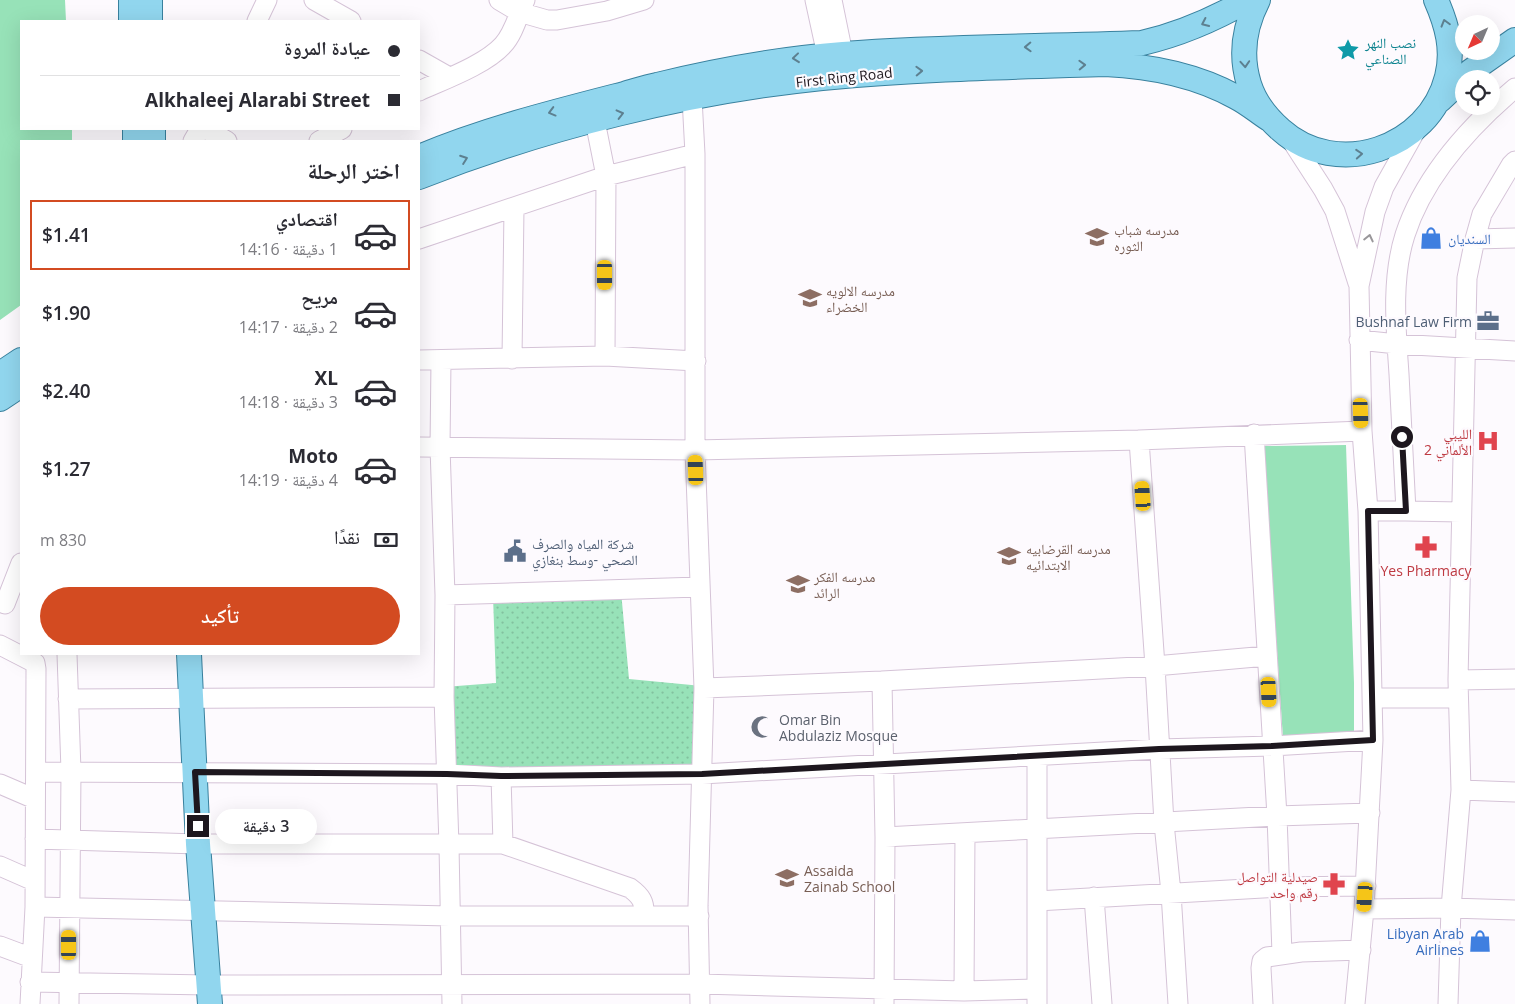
<!DOCTYPE html>
<html lang="ar">
<head>
<meta charset="utf-8">
<style>
  body { margin:0; font-family:"Open Sans","Noto Naskh Arabic",sans-serif; background:#f2f2f3; color:#2b2b33; direction:rtl; height:100vh; display:flex; flex-direction:column; font-size:19px; white-space:nowrap }
  * { box-sizing:border-box; margin:0 }
  p { font-size:16px; color:#7c7c81 }
  .icon { flex:none; width:28px; height:28px; fill:none; stroke:currentColor; stroke-width:2; stroke-linecap:round; stroke-linejoin:round }
  .map { position:relative; flex:1; overflow:hidden; direction:ltr }
  .panel { position:absolute; left:20px; top:140px; width:400px; height:515px; display:flex; flex-direction:column; background:#fff; border-radius:0px; box-shadow:0 5px 20px #0002; direction:rtl }
  .panel>* { flex:none }
  .hud { position:absolute; left:20px; top:20px; width:400px; height:110px; border-radius:0px; box-shadow:0 5px 20px #0002; direction:rtl; display:grid; align-content:center; height:110px; padding:0 20px; background:#fff }
  .needle { width:32px; rotate:224deg }
  .tools { position:absolute; left:1455px; top:15px; display:grid; gap:10px }
  .tools a { display:grid; place-items:center; width:45px; height:45px; border-radius:50%; background:#fff; box-shadow:0 5px 20px #0002; font-size:25px }
  .end { position:absolute; width:22px; height:22px; margin:-11px; border:6px solid #1d171e; background:#fff; box-shadow:0 0 0 2px #fff }
  .from { border-radius:50% }
  .bubble { position:absolute; height:35px; border-radius:18px; background:#fff; box-shadow:0 5px 20px #0002; font-size:16px; font-weight:600; line-height:35px; text-align:center; direction:rtl }
  .car { position:absolute; width:15px; height:30px; margin:-15px -8px; border-radius:6px; box-shadow:0 0 4px 1px #0007; background:linear-gradient(#f5c518 24%,#345 0 40%,#f5c518 0 76%,#345 0 86%,#f5c518 0) }
  .hud b { display:flex; align-items:center; gap:18px; height:48px; font-size:19px }
  .hud b+b { border-top:1px solid #e1e1e2 }
  .hud i { width:12px; height:12px; background:#2b2b33 }
  ul { padding:0; list-style:none }
  li { display:flex; align-items:center; gap:15px; height:70px; margin:0 10px 8px; padding:0 10px; border:2px solid transparent; border-radius:0px }
  li div { flex:1 }
  li b { display:block; font-size:19px }
  li em { font-style:normal; font-weight:600 }
  li.on { border-color:#d34b21 }
  li>.icon { width:45px; height:45px; stroke-width:1.5 }
  h2 { padding:0 20px; font-size:22px; line-height:60px }
  .pay { display:flex; align-items:center; gap:12px; height:55px; padding:0 20px; font-size:19px }
  .pay p { margin-inline-start:auto }
  .button { display:flex; gap:10px; margin-top:auto; padding:10px 20px }
  .button a { flex:1; height:58px; border-radius:30px; background:#d34b21; color:#fff; font-size:20px; font-weight:600; line-height:58px; text-align:center }
  .map>svg:first-child { display:block }
  .grass { fill:url(#grass-dots) }
  .garden { fill:#97e2b8 }
  .lines { fill:none; stroke-linecap:round; stroke-linejoin:round }
  .minor-casing { stroke:#d5c3d7; stroke-width:21 }
  .major-casing { stroke:#39819e; stroke-width:26 }
  .minor { stroke:#fff; stroke-width:19 }
  .major { stroke:#91d6ee; stroke-width:24 }
  .oneway { stroke:#5d8090 }
  .oneway2 { stroke:#99979a }
  .route { stroke:#1d171e; stroke-width:6 }
  .labels { text-anchor:middle; dominant-baseline:central; stroke-width:4.5; stroke-linejoin:round; paint-order:stroke }
  .culture-label { font-size:14px; fill:#0d838f; stroke:#fdfafe; text-anchor:start }
  .street-label { font-size:14px; fill:#1d171e; stroke:#fdfafe }
  .education-label { font-size:14px; fill:#785e54; stroke:#fdfafe; text-anchor:start }
  .shop-label { font-size:14px; fill:#366cbe; stroke:#fdfafe; text-anchor:start }
  .service-label { font-size:14px; fill:#4e5e75; stroke:#fdfafe; text-anchor:end }
  .health-label { font-size:14px; fill:#be3a42; stroke:#fdfafe; text-anchor:end }
  .worship-label { font-size:14px; fill:#5b616d; stroke:#fdfafe; text-anchor:start }
</style>
</head>
<body>
<div class="map">
<svg width="1515" height="1004" viewBox="0 0 1515 1004">
  <defs>
    <pattern id="grass-dots" width="8" height="8" patternUnits="userSpaceOnUse" patternTransform="scale(1.25)"><rect width="8" height="8" fill="#97e2b8"/><path d="M2 2h.1M6 6h.1" fill="none" stroke="#82c19e" stroke-width="1.8" stroke-linecap="round"/></pattern>
  </defs>
  <rect width="100%" height="100%" fill="#fdfafe"/>
  <path class="grass" d="M621 591 629 679 702 686V774H447L444 687 496 683 493 596Z"/>
  <path class="garden" d="M0 0H65L66 21H21V129H72V141H21V305L0 320Z
    M1346 445 1354 683V737L1283 738 1263 446Z"/>
  <g class="lines">
    <defs>
      <path id="minor" d="M314 0 351 21
        M499 0 519 12 547 20H557L607 11 644 0
        M815 0 827 55
        M832 0 843 54
        M257 21 267 0
        M419 60 449 77
        M419 91C443 80 485 65 503 45 514 33 518 15 525 0
        M692 98 695 154V450L704 688 698 906 700 1004
        M595 121 606 176 605 356
        M206 129 227 141
        M1290 138 1323 189 1335 211 1358 283
        M193 141 200 129
        M319 141 342 129
        M419 239 606 176 695 154
        M1475 239 1515 238
        M1359 340 1397 344 1515 351
        M512 359 514 208
        M419 360 605 356 696 361
        M441 360 440 447 445 595 444 697 449 845 452 1004
        M1254 434 1277 816 1282 954
        M1139 440 1155 666 1164 823 1171 893 1178 1004
        M419 447 695 450 1139 440 1362 431
        M1368 511H1406C1404 465 1401 420 1399 374 1396 329 1391 279 1405 235 1424 176 1469 127 1515 88
        M1406 511 1461 512
        M445 595 699 587
        M5 604 21 563
        M0 645 35 663 36 669 35 907 30 1004
        M67 654 71 771 69 1004
        M1458 680 1515 679
        M882 681 1155 666 1267 656
        M704 688 882 681 885 837 884 1004
        M1373 698H1458
        M68 699 444 697
        M36 772 447 774 501 777 702 774 1159 749 1272 746 1373 740
        M501 777 503 844
        M0 784 35 799
        M1461 790 1515 792
        M885 837 1277 816 1370 813
        M35 839 198 844H503L630 888C641 896 645 902 644 916
        M0 866 34 881
        M1094 897 1102 1004
        M1037 901 1279 887 1366 886
        M35 907 450 916H699
        M1364 909 1451 908 1515 910
        M0 946 32 958
        M30 982 209 985 700 984 964 991 1037 989
        M964 991 965 833
        M1037 1004V756
        M1263 1004 1261 968 1262 961 1267 957 1301 952 1361 950
        M1355 1004 1364 909 1373 740 1368 511 1362 431 1359 286 1375 212 1384 187 1417 128
        M1448 1004 1451 908 1461 790 1458 680 1467 278 1475 239 1482 214 1511 165 1515 161"/>
      <path id="major" d="M131 0V21
        M150 0V21
        M1258 0C1244 27 1240 55 1249 84 1255 103 1266 117 1281 130 1337 180 1429 149 1447 77 1454 50 1447 25 1436 0
        M1440 100 1471 71 1515 40
        M135 129V141
        M153 129V141
        M419 157C486 129 554 112 624 94 635 91 646 87 657 85 718 70 780 59 843 54 942 46 1042 47 1142 43 1181 34 1213 20 1248 0
        M419 177C546 127 686 92 822 78 916 69 1011 67 1105 64 1151 66 1196 75 1236 97 1248 103 1258 112 1269 119
        M0 374 21 360
        M0 399 21 385
        M189 654 198 844 210 1004"/>
    </defs>
    <use href="#minor" class="minor-casing"/>
    <use href="#major" class="major-casing"/>
    <use href="#minor" class="minor"/>
    <use href="#major" class="major"/>
  </g>
  <defs><path id="oneway-chevron" d="M-2-3.5L2.5 0L-2 3.5" fill="none" stroke-width="1.6" stroke-linecap="round" stroke-linejoin="round" transform="scale(1.25)"/></defs>
  <g class="oneway">
    <use href="#oneway-chevron" transform="translate(1205 23) rotate(155)"/>
    <use href="#oneway-chevron" transform="translate(1445 23) rotate(-106)"/>
    <use href="#oneway-chevron" transform="translate(1028 47) rotate(178)"/>
    <use href="#oneway-chevron" transform="translate(796 58) rotate(174)"/>
    <use href="#oneway-chevron" transform="translate(1245 64) rotate(86)"/>
    <use href="#oneway-chevron" transform="translate(1082 65) rotate(-2)"/>
    <use href="#oneway-chevron" transform="translate(919 71) rotate(-2)"/>
    <use href="#oneway-chevron" transform="translate(552 112) rotate(165)"/>
    <use href="#oneway-chevron" transform="translate(620 114) rotate(-14)"/>
    <use href="#oneway-chevron" transform="translate(1359 154) rotate(-4)"/>
    <use href="#oneway-chevron" transform="translate(464 159) rotate(-20)"/>
  </g>
  <use class="oneway2" href="#oneway-chevron" transform="translate(1369 238) rotate(-77)"/>
  <g class="lines">
    <path class="route" d="M198 826 195 772 447 774 501 776 702 774 1159 749 1272 746 1373 740 1368 511H1406L1402 437"/>
  </g>
  <defs>
    <symbol id="sight-bare" viewBox="-9 -9 18 18"><path d="M0-6L1.8-2.2L6-1.7L2.9 1.2L3.7 5.4L0 3.3L-3.7 5.4L-2.9 1.2L-6-1.7L-1.8-2.2Z" fill="#0f9aa8" stroke="#fdfafe" stroke-width="2.5" paint-order="stroke"/></symbol>
    <symbol id="school-bare" viewBox="-9 -9 18 18"><path d="M0-5L7-2L0 1L-7-2ZM-4 1L0 2.5L4 1V4Q0 6-4 4Z" fill="#8d6e63" stroke="#fdfafe" stroke-width="2.5" paint-order="stroke"/></symbol>
    <symbol id="shop-bare" viewBox="-9 -9 18 18"><path d="M-5-2.5h2.3a2.7 3.5 0 0 1 5.4 0H5L5.5 6h-11ZM-1.5-2.5h3a1.5 2.3 0 0 0-3 0Z" fill="#3f7fe0" stroke="#fdfafe" stroke-width="2.5" paint-order="stroke"/></symbol>
    <symbol id="office-bare" viewBox="-9 -9 18 18"><path d="M-6-3h4V-5.5h4V-3h4V5H-6ZM-1-4.5V-3h2v-1.5ZM-6 0V1H6V0Z" fill="#5c6f8a" stroke="#fdfafe" stroke-width="2.5" paint-order="stroke"/></symbol>
    <symbol id="hospital-bare" viewBox="-9 -9 18 18"><path d="M-5-5h3v3.5h4V-5h3V5h-3V1.5h-4V5h-3Z" fill="#e0444e" stroke="#fdfafe" stroke-width="2.5" paint-order="stroke"/></symbol>
    <symbol id="pharmacy-bare" viewBox="-9 -9 18 18"><path d="M-2-6h4v4h4v4h-4v4h-4v-4h-4v-4h4Z" fill="#e0444e" stroke="#fdfafe" stroke-width="2.5" paint-order="stroke"/></symbol>
    <symbol id="civic-bare" viewBox="-9 -9 18 18"><path d="M-.6-6.5H3V-4.5H.6V-3L4-1V1h2V6H-6V1h2V-1L-.6-3ZM-1.2 2.5V6h2.4V2.5Z" fill="#5c6f8a" stroke="#fdfafe" stroke-width="2.5" paint-order="stroke"/></symbol>
    <symbol id="mosque-bare" viewBox="-9 -9 18 18"><path d="M3.5-4.9A6 6 0 1 0 3.5 4.9A5 5 0 1 1 3.5-4.9Z" fill="#6b7280" stroke="#fdfafe" stroke-width="2.5" paint-order="stroke"/></symbol>
  </defs>
  <g fill-rule="evenodd">
    <use href="#sight-bare" x="1332" y="34" width="32" height="32"/>
    <use href="#school-bare" x="1081" y="221" width="32" height="32"/>
    <use href="#shop-bare" x="1415" y="222" width="32" height="32"/>
    <use href="#school-bare" x="794" y="282" width="32" height="32"/>
    <use href="#office-bare" x="1472" y="305" width="32" height="32"/>
    <use href="#hospital-bare" x="1472" y="425" width="32" height="32"/>
    <use href="#pharmacy-bare" x="1410" y="531" width="32" height="32"/>
    <use href="#civic-bare" x="499" y="535" width="32" height="32"/>
    <use href="#school-bare" x="993" y="540" width="32" height="32"/>
    <use href="#school-bare" x="782" y="568" width="32" height="32"/>
    <use href="#mosque-bare" x="746" y="711" width="32" height="32"/>
    <use href="#school-bare" x="771" y="862" width="32" height="32"/>
    <use href="#pharmacy-bare" x="1318" y="868" width="32" height="32"/>
    <use href="#shop-bare" x="1464" y="925" width="32" height="32"/>
  </g>
  <g class="labels">
    <g class="culture-label">
      <text x="1365" y="42">نصب النهر<tspan x="1365" dy="16">الصناعي</tspan></text>
    </g>
    <g class="street-label">
      <text transform="translate(844 77) rotate(-6)">First Ring Road</text>
    </g>
    <g class="education-label">
      <text x="1114" y="229">مدرسه شباب<tspan x="1114" dy="16">الثوره</tspan></text>
      <text x="826" y="290">مدرسه الالويه<tspan x="826" dy="16">الخضراء</tspan></text>
      <text x="1026" y="548">مدرسه القرضابيه<tspan x="1026" dy="16">الابتدائيه</tspan></text>
      <text x="814" y="576">مدرسه الفكر<tspan x="814" dy="16">الرائد</tspan></text>
      <text x="804" y="870">Assaida<tspan x="804" dy="16">Zainab School</tspan></text>
    </g>
    <g class="shop-label">
      <text x="1448" y="238">السنديان</text>
      <text x="1464" y="933" text-anchor="end">Libyan Arab<tspan x="1464" dy="16">Airlines</tspan></text>
    </g>
    <g class="service-label">
      <text x="1472" y="321">Bushnaf Law Firm</text>
      <text x="532" y="543" text-anchor="start">شركة المياه والصرف<tspan x="532" dy="16">الصحي -وسط بنغازي</tspan></text>
    </g>
    <g class="health-label">
      <text x="1472" y="433">الليبي<tspan x="1472" dy="16">الألماني 2</tspan></text>
      <text x="1426" y="570" text-anchor="middle">Yes Pharmacy</text>
      <text x="1318" y="876">صيدلية التواصل<tspan x="1318" dy="16">رقم واحد</tspan></text>
    </g>
    <g class="worship-label">
      <text x="779" y="719">Omar Bin<tspan x="779" dy="16">Abdulaziz Mosque</tspan></text>
    </g>
  </g>
</svg>
<div class="tools">
<a><svg class="needle" viewBox="-14 -14 28 28"><path d="M0-13l5 13h-10z" fill="#e53935"/><path d="M0 13l5-13h-10z" fill="#7c7c81"/></svg></a>
<a><svg class="icon" aria-label="locate" viewBox="0 0 24 24"><circle cx="12" cy="12" r="6"/><path d="M12 2v4M12 18v4M2 12h4M18 12h4"/></svg></a>
</div>
<i class="end from" style="left:1402px;top:437px"></i>
<i class="end" style="left:198px;top:826px"></i>
<div class="bubble" style="left:215px;top:809px;width:102px">3 دقيقة</div>
<i class="car" style="left:605px;top:275px;rotate:180deg"></i>
<i class="car" style="left:1361px;top:413px;rotate:178deg"></i>
<i class="car" style="left:696px;top:470px;rotate:358deg"></i>
<i class="car" style="left:1143px;top:496px;rotate:356deg"></i>
<i class="car" style="left:1269px;top:692px;rotate:177deg"></i>
<i class="car" style="left:1365px;top:897px;rotate:184deg"></i>
<i class="car" style="left:69px;top:945px;rotate:0deg"></i>
<div class="hud">
<b><i class="from"></i>عيادة المروة</b>
<b><i></i>Alkhaleej Alarabi Street</b>
</div>
<section class="panel">
<h2>اختر الرحلة</h2>
<ul>
<li class="on"><svg class="icon" aria-label="car" viewBox="0 0 24 24"><path d="M5 17H2v-5l4-1 3-4h7l3 4 3 1v5h-3M9 17h6M6 11h13"/><circle cx="7" cy="17" r="2"/><circle cx="17" cy="17" r="2"/></svg><div><b>اقتصادي</b><p>1 دقيقة · 14:16</p></div><em>$1.41</em></li>
<li><svg class="icon" aria-label="car" viewBox="0 0 24 24"><path d="M5 17H2v-5l4-1 3-4h7l3 4 3 1v5h-3M9 17h6M6 11h13"/><circle cx="7" cy="17" r="2"/><circle cx="17" cy="17" r="2"/></svg><div><b>مريح</b><p>2 دقيقة · 14:17</p></div><em>$1.90</em></li>
<li><svg class="icon" aria-label="car" viewBox="0 0 24 24"><path d="M5 17H2v-5l4-1 3-4h7l3 4 3 1v5h-3M9 17h6M6 11h13"/><circle cx="7" cy="17" r="2"/><circle cx="17" cy="17" r="2"/></svg><div><b>XL</b><p>3 دقيقة · 14:18</p></div><em>$2.40</em></li>
<li><svg class="icon" aria-label="car" viewBox="0 0 24 24"><path d="M5 17H2v-5l4-1 3-4h7l3 4 3 1v5h-3M9 17h6M6 11h13"/><circle cx="7" cy="17" r="2"/><circle cx="17" cy="17" r="2"/></svg><div><b>Moto</b><p>4 دقيقة · 14:19</p></div><em>$1.27</em></li>
</ul>
<div class="pay"><svg class="icon" aria-label="cash" viewBox="0 0 24 24"><path d="M3 7h18v10H3z"/><circle cx="12" cy="12" r="2"/></svg>نقدًا<p>830 m</p></div>
<div class="button"><a>تأكيد</a></div>
</section>
</div>
</body>
</html>
